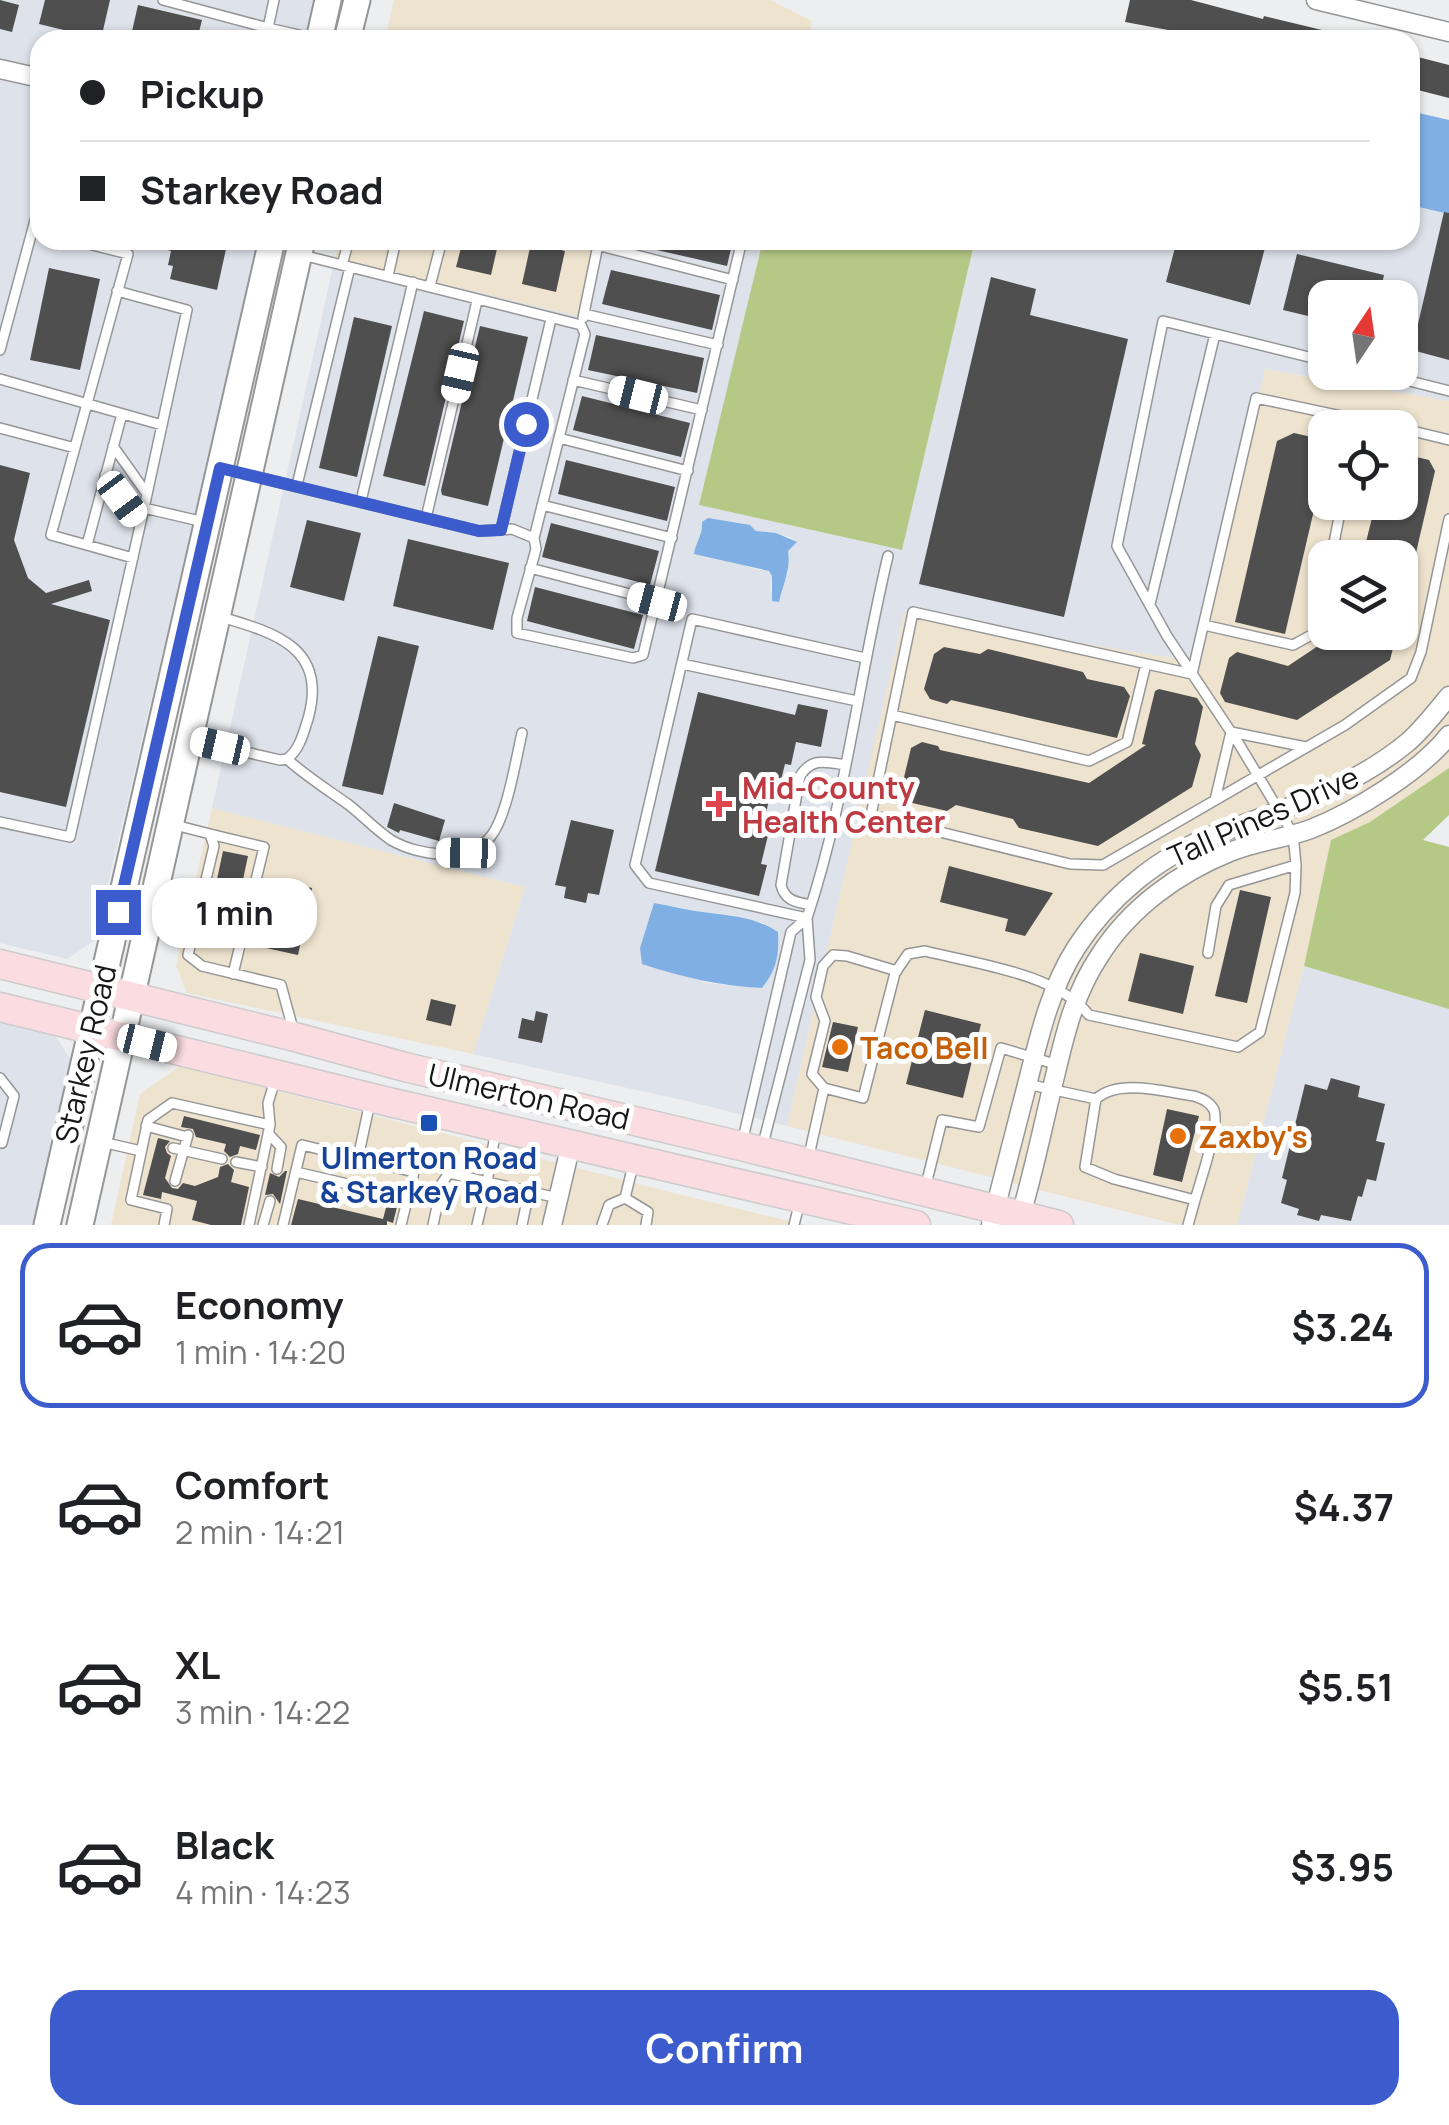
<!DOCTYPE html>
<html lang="en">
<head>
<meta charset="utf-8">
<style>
  body { margin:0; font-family:Manrope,sans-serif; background:#f6f6f6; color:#202124; height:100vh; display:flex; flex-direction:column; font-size:38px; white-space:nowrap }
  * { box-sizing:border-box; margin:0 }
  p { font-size:32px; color:#757577 }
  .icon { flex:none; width:55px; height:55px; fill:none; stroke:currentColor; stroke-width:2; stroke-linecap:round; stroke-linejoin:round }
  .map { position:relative; height:1225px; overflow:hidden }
  .panel { display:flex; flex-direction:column; background:#fff; flex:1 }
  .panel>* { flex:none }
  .hud { position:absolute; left:30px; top:30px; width:1390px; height:220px; border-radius:30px; box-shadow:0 2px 8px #0004; display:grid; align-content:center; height:220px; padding:0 50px; background:#fff }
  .needle { width:65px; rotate:13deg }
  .fabs { position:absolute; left:1308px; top:280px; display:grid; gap:20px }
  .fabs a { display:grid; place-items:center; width:110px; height:110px; border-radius:20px; background:#fff; box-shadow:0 2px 8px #0004; font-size:50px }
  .end { position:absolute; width:45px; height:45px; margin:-22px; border:12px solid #3c5bcd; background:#fff; box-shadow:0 0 0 5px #fff }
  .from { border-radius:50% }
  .bubble { position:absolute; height:70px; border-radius:30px; background:#fff; box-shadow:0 2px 8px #0004; font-size:32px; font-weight:700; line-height:70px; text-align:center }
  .car { position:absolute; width:30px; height:60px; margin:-30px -15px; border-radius:12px; box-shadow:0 0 8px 2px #0007; background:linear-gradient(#fff 24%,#345 0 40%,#fff 0 76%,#345 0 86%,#fff 0) }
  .hud b { display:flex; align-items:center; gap:35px; height:95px; font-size:38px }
  .hud b+b { border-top:2px solid #e0e0e0 }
  .hud i { width:25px; height:25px; background:#202124 }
  ul { padding:18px 0 0; list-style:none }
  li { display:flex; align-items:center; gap:30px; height:165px; margin:0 20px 15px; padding:0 30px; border:5px solid transparent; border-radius:30px }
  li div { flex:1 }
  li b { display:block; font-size:38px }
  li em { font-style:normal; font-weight:700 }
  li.active { border-color:#3c5bcd }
  li>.icon { width:90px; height:90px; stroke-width:1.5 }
  .primary-button { display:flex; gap:20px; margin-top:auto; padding:20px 50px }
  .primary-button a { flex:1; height:115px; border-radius:30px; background:#3c5bcd; color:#fff; font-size:40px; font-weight:700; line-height:115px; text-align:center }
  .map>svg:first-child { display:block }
  .commercial { fill:#eee3ce; fill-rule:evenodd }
  .built { fill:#dee2ea; fill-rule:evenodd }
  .forest { fill:#b5c986 }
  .water { fill:#7fafe3 }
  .building { fill:#4f4f4f }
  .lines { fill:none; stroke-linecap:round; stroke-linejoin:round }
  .lane-casing { stroke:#969697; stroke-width:12 }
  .street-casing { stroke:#969697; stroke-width:21 }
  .secondary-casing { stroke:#969697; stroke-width:29 }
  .primary-casing { stroke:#ccc; stroke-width:31 }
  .lane { stroke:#fff; stroke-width:9 }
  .street { stroke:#fff; stroke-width:18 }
  .secondary { stroke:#fff; stroke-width:25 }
  .primary { stroke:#fadce1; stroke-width:28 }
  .route { stroke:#3c5bcd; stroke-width:12 }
  .health-dot { fill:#e0444e; stroke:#fff; stroke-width:4 }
  .food-dot { fill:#e8710a; stroke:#fff; stroke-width:4 }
  .transit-dot { fill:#1a4fb4; stroke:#fff; stroke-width:4 }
  .labels { text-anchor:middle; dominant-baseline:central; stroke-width:10; stroke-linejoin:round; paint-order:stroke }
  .health-label { font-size:30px; font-weight:bold; fill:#be3a42; stroke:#fff; text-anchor:start }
  .street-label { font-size:30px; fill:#171718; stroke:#fff }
  .food-label { font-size:30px; font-weight:bold; fill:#c56008; stroke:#fff; text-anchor:start }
  .transit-label { font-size:30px; font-weight:bold; fill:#164399; stroke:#fff }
</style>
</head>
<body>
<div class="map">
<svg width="1449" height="1225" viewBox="0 0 1449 1225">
  <rect width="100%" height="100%" fill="#edeeef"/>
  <path class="commercial" d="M394 0H770L812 21 808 40H385Z
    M340 240H594L581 317 335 258Z
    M1264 369 1449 401V684L1405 733 1376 755 1311 791 1210 828 1179 842 1151 858 1132 874 1049 986 1037 1013 995 1178 787 1126 904 612 1201 663ZM1325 428H1400V502H1325ZM1325 558H1400V632H1325Z
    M1449 709V723L1438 737 1397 771 1356 798 1309 821 1232 842 1199 857 1170 873 1114 922 1091 953 1020 1185 1010 1182 1051 1019 1080 955 1117 909 1158 873 1185 857 1214 844 1316 807 1348 790Z
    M1449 748V768L1435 780 1370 822 1331 841 1304 966 1237 1225H1179L1035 1189 1076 1021 1104 962 1124 934 1178 887 1205 872 1235 859 1313 837 1362 814 1405 785Z
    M212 808 525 887 473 1054 187 993 176 966Z
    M180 1066 559 1163 544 1225H111L140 1094Z
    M573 1167 673 1193 806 1225H560Z"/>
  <path class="built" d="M0 0H315L306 40H40V70L0 60Z
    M0 77 40 87V240H259L95 940 67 959 0 943Z
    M1410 205 1449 214V401L1265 369 1201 663 904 613 787 1126 687 1101 473 1054 525 887 212 808 335 258 581 317 594 240H763L700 505 901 550 975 240H1410ZM1325 298H1400V372H1325ZM727 522 741 523 760 533H776L790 537 797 543 788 551V574L783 585 779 601 770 591 772 576 769 571 754 569 696 544 703 533ZM655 903 710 913 729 914 764 923 762 988 706 983 640 948Z
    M1304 966 1449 1009V1225H1237Z
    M0 1021 54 1034 73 1063 38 1225H0Z"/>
  <path class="forest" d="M763 240H975L902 550 699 505Z
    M1449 768V815L1423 840 1449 847V1009L1304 966 1331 840 1370 822Z"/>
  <path class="water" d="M1410 111 1449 120V214L1410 205Z
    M708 518 750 525 756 531 776 533 797 542 788 551C791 570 783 584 779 602L772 601V576L769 571 694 554C696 541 703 535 702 522Z
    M654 903C672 906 691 911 710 913 735 916 757 918 778 932 779 956 777 969 762 988 720 986 682 977 642 964L640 948Z"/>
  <path class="building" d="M0 0 19 5 12 32 0 29Z
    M45 0H110L101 39 39 24Z
    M1130 0H1191L1263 19 1264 16 1322 30 1320 40H1188L1190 34 1125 22Z
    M138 5 202 20 197 40H130Z
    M1410 55 1449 65V98L1410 88Z
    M1444 212 1449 213V360L1412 350Z
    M170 240H228L217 290 170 279 173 266 168 265 171 251 168 250Z
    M463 240H499L491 275 456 267Z
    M635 240H733L727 266 635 245Z
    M1177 240H1267L1250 305 1166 282Z
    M531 243 565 251 556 292 522 284Z
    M1297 254 1384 275 1379 298H1325V320L1283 310Z
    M49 268 100 279 80 370 30 360Z
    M611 270 720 295 712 330 602 304Z
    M991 277 1036 289 1030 315 1128 339 1064 617 919 584Z
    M424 311 464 321 425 486 383 476Z
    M354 317 392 326 357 477 319 468Z
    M480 326 528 337 488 506 442 495 441 490Z
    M596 335 704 358 697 393 588 370Z
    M582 396 690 423 681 457 573 430Z
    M1294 433 1325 440V463L1285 634 1235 622 1277 441Z
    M1400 453 1429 460 1435 471 1405 600 1400 599V558H1362L1376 502H1400Z
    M566 460 675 487 667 521 558 494Z
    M0 465 30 473 14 540 28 578 46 593 89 580 92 591 51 604 110 620 66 807 0 792Z
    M307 520 361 533 344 601 290 587Z
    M551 523 659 551 650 585 542 557Z
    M408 539 509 563 493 630 393 606Z
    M535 587 643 615 634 649 527 621Z
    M1339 632H1397L1390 660 1297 720 1225 702 1220 693 1229 658 1237 652 1288 666Z
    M378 636 419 646 383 795 342 786Z
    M944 647 980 654 988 649 1083 672 1087 679 1124 687 1130 696 1117 738 951 700 947 704 930 699 924 689 934 654Z
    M1159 689 1197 698 1203 707 1195 744 1201 755 1192 787 1098 846 1019 828 1013 819 956 805 947 811 908 802 901 790 911 748 922 742 938 746 940 750 1089 783 1146 745 1142 744 1155 691Z
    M698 692 795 715 798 704 828 710 821 747 796 742 791 765 785 764 778 792 771 790 765 818 772 819 761 864 767 865 759 896 655 871Z
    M394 803 445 820 439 841 400 830 399 833 387 827Z
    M571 820 614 830 599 895 588 893 586 903 564 898 566 887 555 885Z
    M223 851 248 856 229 946 204 941Z
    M949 866 1053 893 1025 936 1005 931 1008 919 940 902Z
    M280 881 312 888 298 955 266 948Z
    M1240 890 1271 897 1247 1003 1215 996Z
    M1140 953 1194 966 1183 1014 1128 1001Z
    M431 999 456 1005 451 1026 426 1020Z
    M925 1010 981 1024 963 1098 906 1084Z
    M536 1011 548 1014 542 1043 518 1038 522 1018 534 1021Z
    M833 1022 858 1027 848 1072 822 1067Z
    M1331 1078 1360 1086 1358 1097 1385 1104 1376 1141 1385 1143 1376 1181 1367 1179 1362 1197 1358 1196 1351 1221 1321 1215 1319 1221 1297 1215 1299 1209 1281 1203 1287 1180 1282 1178 1305 1084 1327 1090Z
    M1167 1109 1199 1116 1182 1182 1153 1175Z
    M184 1116 260 1135 256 1150 240 1146 238 1154 230 1157 224 1151 226 1144 196 1137 193 1129 181 1127Z
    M158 1138 170 1141 165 1147 167 1153 171 1156 165 1178 172 1188 178 1189 183 1183 195 1186 218 1177 220 1167 228 1164 234 1170 231 1182 249 1187 241 1225H211L192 1220 197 1201 162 1192 161 1199 143 1195Z
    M285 1171H287L280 1204 273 1194 265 1195 270 1173 279 1177Z
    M298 1199 383 1219 387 1204 397 1207 393 1223 387 1221V1225H291Z"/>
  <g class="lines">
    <defs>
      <path id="lane" d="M163 0 268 28
        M274 0 268 28 316 39
        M73 240 128 254 51 535 133 558
        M597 245 733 280
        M302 255 581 325 585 334 534 538
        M342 265 349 240
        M388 276 396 240
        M430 286 442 240
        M117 291 187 310 144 508
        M584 314 718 345
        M583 318 599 240
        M0 350 40 202
        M1374 372 1449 391
        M0 379 162 425
        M573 380 702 410
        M0 428 75 448
        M1398 428 1256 398 1192 674 913 612 871 815 1070 864 1103 865 1345 725 1411 678 1421 652 1449 519
        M1400 428 1449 440
        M559 438 688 471
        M113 446 147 494
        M224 469 479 531 512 529 534 538 536 549 517 618V633L633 658 643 655 742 240
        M105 475 140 523
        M297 485 350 267
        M361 501 413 282
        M542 505 672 538
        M426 518 477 301
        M501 530 551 319
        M87 545 122 414
        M1331 558 1342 502
        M530 568 657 601
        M1150 604 1215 334
        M1204 625 1293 645 1315 633 1325 586
        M865 658 692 619 635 865 649 883 807 918C846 801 859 676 888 556
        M682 664 857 701
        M892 715 1089 761 1127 742 1146 664
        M193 740 280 760 287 759C300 749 303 734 308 719 328 648 276 633 221 617
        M287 759C307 777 328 790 349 805 363 816 376 830 391 840 418 856 470 863 491 836 507 816 516 759 522 733
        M1215 800 1231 732 1306 747
        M0 822 70 837 144 508 204 522
        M171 824 210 834 214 846 188 955 202 966 281 985 293 1029
        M210 834 264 847 233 974
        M811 905C796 902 785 901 781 885L800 776C812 757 826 762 846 765
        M1208 953 1216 906 1229 885 1296 865
        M0 1078 14 1096 2 1143
        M1027 1084 1096 1099C1119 1078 1165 1092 1194 1096 1203 1099 1210 1102 1214 1110 1220 1125 1200 1182 1195 1200
        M824 1088 812 1074 825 1021 816 997 823 966 833 955 847 956 897 971
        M1096 1099 1085 1167 1114 1179 1195 1200 1188 1225
        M146 1126 187 1137
        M268 1133 281 1147 277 1169
        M102 1142 141 1151
        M742 1143 791 932 807 918 810 960 762 1148
        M173 1148 222 1159
        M358 1158 370 1102
        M808 1160 824 1088 863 1098 895 973 908 954 925 951C976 964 1056 973 1089 1015L1238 1047 1260 1032 1295 893 1296 865 1293 834 1239 744 1167 636 1117 546 1163 321 1325 361
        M236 1162 262 1167
        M296 1172 408 1198
        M175 1181 188 1135
        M925 1189 942 1120 979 1127 1001 1048 1058 1065
        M625 1198 634 1161
        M625 1198 648 1212 646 1225
        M164 1225 167 1209 131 1200 148 1120 172 1103 270 1125 268 1103 276 1077
        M249 1225 270 1125
        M263 1225 270 1201
        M283 1225 302 1145 414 1172 401 1225
        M433 1225 442 1183 449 1173 487 1182 496 1129
        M477 1225 487 1182 558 1198
        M522 1225 529 1191
        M602 1225 609 1205 625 1198
        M794 1225 800 1201"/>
      <path id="street" d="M1316 0 1449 32
        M0 69 40 78
        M552 1225 571 1144
        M991 1225C1004 1176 1016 1126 1029 1077 1040 1033 1051 987 1076 948 1109 897 1159 856 1216 834 1284 809 1351 789 1408 742 1423 729 1436 712 1449 696
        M1018 1225C1033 1176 1043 1125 1055 1076 1065 1033 1075 992 1100 955 1130 908 1178 873 1230 852 1256 841 1284 839 1311 829 1354 812 1420 772 1449 735"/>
      <path id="secondary" d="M319 40 328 0
        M347 40 357 0
        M47 1225 272 240
        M80 1225 302 240"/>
      <path id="primary" d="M0 964 295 1037 405 1067 741 1146 1059 1225
        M0 1007 385 1101 916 1225"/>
    </defs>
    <use href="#lane" class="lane-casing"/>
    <use href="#street" class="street-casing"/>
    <use href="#secondary" class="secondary-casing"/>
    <use href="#primary" class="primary-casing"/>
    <use href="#lane" class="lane"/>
    <use href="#street" class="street"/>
    <use href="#secondary" class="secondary"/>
    <use href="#primary" class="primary"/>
  </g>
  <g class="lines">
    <path class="route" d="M118 912 220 468 479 531 501 530 526 424"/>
  </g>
  <path class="health-dot" d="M714 789h10v10h10v10h-10v10h-10v-10h-10v-10h10z"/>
  <g class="food-dot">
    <circle cx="840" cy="1047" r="10"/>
    <circle cx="1178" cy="1136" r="10"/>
  </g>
  <rect class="transit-dot" x="419" y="1113" width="20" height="20" rx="5"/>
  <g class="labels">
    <g class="health-label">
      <text x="742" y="787">Mid-County<tspan x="742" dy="34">Health Center</tspan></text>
    </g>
    <g class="street-label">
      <text transform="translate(1263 816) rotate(-24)">Tall Pines Drive</text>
      <text transform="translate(85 1054) rotate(-77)">Starkey Road</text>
      <text transform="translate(529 1096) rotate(13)">Ulmerton Road</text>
    </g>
    <g class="food-label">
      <text x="860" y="1047">Taco Bell</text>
      <text x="1198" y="1136">Zaxby's</text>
    </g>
    <g class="transit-label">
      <text x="429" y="1157">Ulmerton Road<tspan x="429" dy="34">&amp; Starkey Road</tspan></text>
    </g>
  </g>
</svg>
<div class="fabs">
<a><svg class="needle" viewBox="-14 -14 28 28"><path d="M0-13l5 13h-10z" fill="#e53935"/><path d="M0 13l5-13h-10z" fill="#757577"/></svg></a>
<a><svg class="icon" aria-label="locate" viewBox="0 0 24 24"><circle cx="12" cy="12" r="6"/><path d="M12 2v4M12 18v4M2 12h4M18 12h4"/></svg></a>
<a><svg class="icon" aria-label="layers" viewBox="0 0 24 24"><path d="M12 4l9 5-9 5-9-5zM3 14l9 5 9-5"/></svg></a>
</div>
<i class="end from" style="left:526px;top:424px"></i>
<i class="end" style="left:118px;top:912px"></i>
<div class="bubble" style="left:152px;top:878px;width:165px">1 min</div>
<i class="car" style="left:460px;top:373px;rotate:193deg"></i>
<i class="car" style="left:638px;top:395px;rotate:284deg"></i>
<i class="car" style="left:122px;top:499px;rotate:143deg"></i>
<i class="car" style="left:657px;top:602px;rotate:285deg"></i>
<i class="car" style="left:220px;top:746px;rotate:283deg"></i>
<i class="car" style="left:466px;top:853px;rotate:271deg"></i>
<i class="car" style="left:147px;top:1043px;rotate:104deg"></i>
<div class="hud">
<b><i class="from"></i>Pickup</b>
<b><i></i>Starkey Road</b>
</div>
</div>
<section class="panel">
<ul>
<li class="active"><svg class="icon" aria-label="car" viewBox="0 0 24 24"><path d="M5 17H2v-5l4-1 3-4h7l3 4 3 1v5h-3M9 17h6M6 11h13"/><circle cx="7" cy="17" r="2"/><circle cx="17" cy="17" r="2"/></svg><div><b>Economy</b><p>1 min · 14:20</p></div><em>$3.24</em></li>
<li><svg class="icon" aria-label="car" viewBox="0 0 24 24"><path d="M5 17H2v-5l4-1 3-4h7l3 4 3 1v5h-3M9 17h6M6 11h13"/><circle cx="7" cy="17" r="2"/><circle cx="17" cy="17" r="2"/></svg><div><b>Comfort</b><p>2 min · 14:21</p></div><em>$4.37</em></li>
<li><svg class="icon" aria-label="car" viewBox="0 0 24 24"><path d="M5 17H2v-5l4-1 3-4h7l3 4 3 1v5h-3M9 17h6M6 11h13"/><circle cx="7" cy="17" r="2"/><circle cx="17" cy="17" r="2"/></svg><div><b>XL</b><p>3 min · 14:22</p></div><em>$5.51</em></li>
<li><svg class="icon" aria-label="car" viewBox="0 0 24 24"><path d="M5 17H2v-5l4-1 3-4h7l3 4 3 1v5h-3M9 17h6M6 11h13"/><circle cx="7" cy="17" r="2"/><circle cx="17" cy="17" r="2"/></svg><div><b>Black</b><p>4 min · 14:23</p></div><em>$3.95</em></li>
</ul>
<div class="primary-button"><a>Confirm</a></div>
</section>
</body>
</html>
